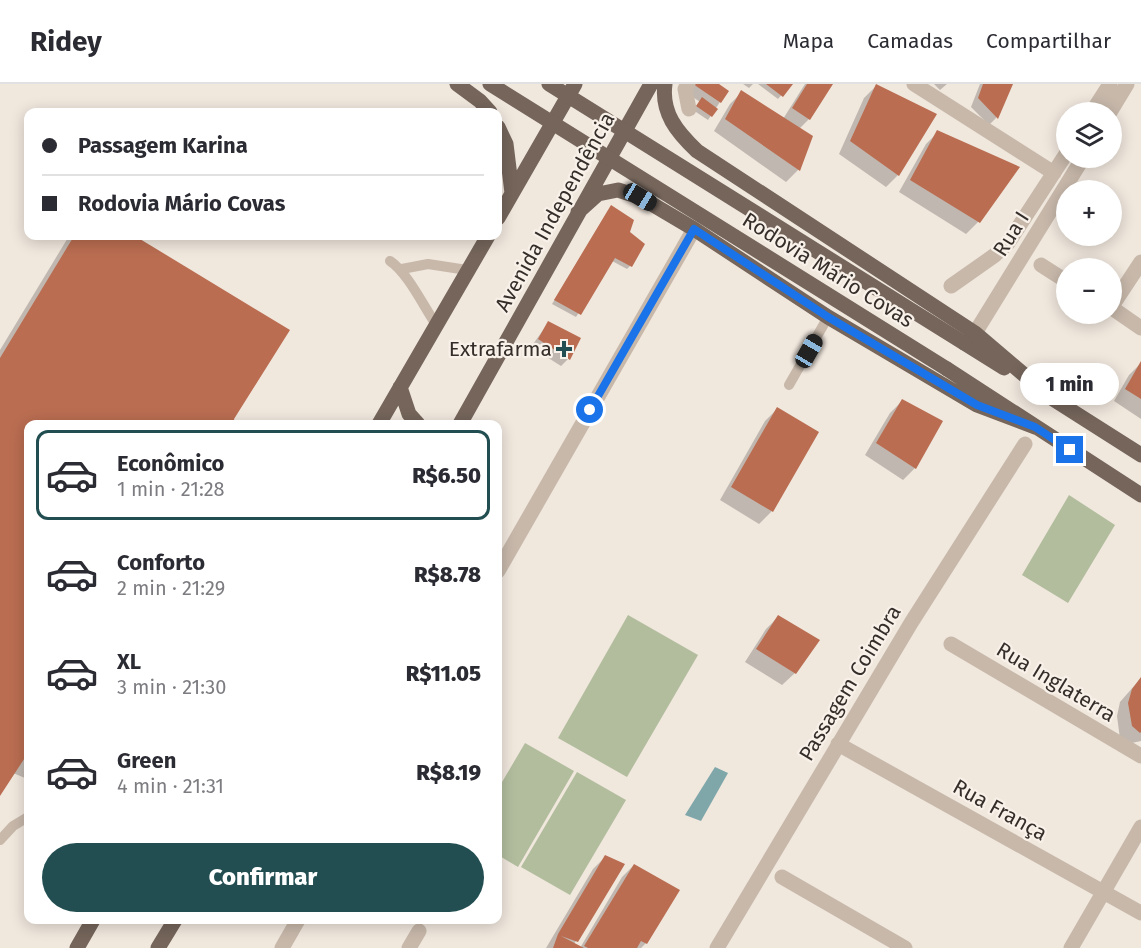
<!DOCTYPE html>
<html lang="pt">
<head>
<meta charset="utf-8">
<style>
  body { margin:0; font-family:"Fira Sans",sans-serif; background:#f7f7f7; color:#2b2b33; height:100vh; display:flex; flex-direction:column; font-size:22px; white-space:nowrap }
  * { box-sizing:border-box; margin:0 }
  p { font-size:20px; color:#7c7c81 }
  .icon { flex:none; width:33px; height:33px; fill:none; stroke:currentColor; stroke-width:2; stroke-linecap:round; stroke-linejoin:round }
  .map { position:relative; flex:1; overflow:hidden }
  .details { position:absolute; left:24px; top:336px; width:478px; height:504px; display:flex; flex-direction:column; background:#fff; border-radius:12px; box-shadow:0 3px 15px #0003 }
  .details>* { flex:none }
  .top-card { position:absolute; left:24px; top:24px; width:478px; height:132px; border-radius:12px; box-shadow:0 3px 15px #0003; display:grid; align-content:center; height:132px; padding:0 18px; background:#fff }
  .controls { position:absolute; left:1056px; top:18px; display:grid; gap:12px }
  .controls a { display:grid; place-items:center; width:66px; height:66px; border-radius:50%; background:#fff; box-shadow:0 3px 15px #0003; font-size:30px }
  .end { position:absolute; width:27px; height:27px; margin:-14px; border:8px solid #1a73e8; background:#fff; box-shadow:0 0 0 3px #fff }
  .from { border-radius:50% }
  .bubble { position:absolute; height:42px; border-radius:21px; background:#fff; box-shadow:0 3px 15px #0003; font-size:20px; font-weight:800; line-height:42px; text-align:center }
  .car { position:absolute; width:18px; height:36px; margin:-18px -9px; border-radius:8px; box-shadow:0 0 4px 2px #0007; background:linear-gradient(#222 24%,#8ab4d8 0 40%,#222 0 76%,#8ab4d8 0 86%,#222 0) }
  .top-card b { display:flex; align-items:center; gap:21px; height:57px; font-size:22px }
  .top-card b+b { border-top:2px solid #e1e1e2 }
  .top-card i { width:15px; height:15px; background:#2b2b33 }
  ul { padding:10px 0 0; list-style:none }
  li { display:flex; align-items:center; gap:18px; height:90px; margin:0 12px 9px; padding:0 6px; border:3px solid transparent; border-radius:12px }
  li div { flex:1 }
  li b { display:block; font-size:22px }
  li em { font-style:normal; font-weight:800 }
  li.on { border-color:#224e52 }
  li>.icon { width:54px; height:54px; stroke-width:1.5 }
  .primary-button { display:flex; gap:12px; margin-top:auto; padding:12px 18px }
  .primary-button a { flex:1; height:69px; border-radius:36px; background:#224e52; color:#fff; font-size:24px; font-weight:800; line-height:69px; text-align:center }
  header { display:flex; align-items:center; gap:36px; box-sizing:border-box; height:84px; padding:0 30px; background:#fff; border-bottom:2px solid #e1e1e2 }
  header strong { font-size:28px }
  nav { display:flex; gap:33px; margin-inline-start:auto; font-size:21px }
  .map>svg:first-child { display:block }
  .green { fill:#b2bd9e }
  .water { fill:#7fa7aa }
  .shadow { fill:#0003 }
  .building { fill:#ba6d51 }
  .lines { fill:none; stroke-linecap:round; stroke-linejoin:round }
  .lane { stroke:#c7b8aa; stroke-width:10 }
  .street { stroke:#c7b8aa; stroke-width:15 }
  .primary { stroke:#75655b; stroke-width:15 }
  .primary-bridge { stroke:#75655b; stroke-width:15 }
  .route { stroke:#1a73e8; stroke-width:8 }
  .poi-dot { fill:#224e52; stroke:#f8f1e9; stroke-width:2 }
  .labels { text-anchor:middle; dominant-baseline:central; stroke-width:4.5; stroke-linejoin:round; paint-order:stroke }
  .street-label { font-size:21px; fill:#352d29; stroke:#f8f1e9 }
  .poi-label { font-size:21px; fill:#352d29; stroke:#f8f1e9; text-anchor:end }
</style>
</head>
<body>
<header>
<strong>Ridey</strong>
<nav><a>Mapa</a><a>Camadas</a><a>Compartilhar</a></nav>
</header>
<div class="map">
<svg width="1141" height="864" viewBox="0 0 1141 864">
  <rect width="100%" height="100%" fill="#f0e7dd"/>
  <path class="green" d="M1069 411 1115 441 1068 519 1022 491Z
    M628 531 698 571 627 693 558 654Z
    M525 659 574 687 518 783 498 771V705Z
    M577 688 626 716 570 811 521 783Z"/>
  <path class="water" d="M715 683 728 689 701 737 685 731Z"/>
  <path class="shadow" d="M694 0H716L720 18 708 36 693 26 700 18 687 9Z
    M743 0H753L749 4Z
    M758 0H791L778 15Z
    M805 0H831L809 35 799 45 798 86 786 98 714 47 730 20 742 8 783 35Z
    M934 0H947L940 6Z
    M980 0H1011L996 34 989 41 971 23Z
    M876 2 898 91 886 103 839 70 864 14Z
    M938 48 1017 83 978 138 966 150 899 108 926 60Z
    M608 127 628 148 630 182 627 185 612 177 576 233 552 220Z
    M69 152H132L288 246 233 335 234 340H28V691L25 694 13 689 0 709V266Z
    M548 239 568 275 561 282 531 263Z
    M1141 279V335L1114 317 1129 291Z
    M902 317 915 384 903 396 865 371 890 329Z
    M777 325 817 348 771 428 759 440 720 416 765 337Z
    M778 533 795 589 782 601 745 578 766 545Z
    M1141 594V657L1127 660 1120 655 1117 632 1120 618Z
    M605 773 623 781 574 860 580 864 622 793 634 781 646 859 641 864H546L593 785Z"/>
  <path class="building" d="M693 0H719L729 7 721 19Z
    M766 0H793L783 13Z
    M807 0H833L810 36 792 24Z
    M876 0 937 30 899 92 850 57Z
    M983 0H1013L998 35 978 14Z
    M741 6 813 52 800 87 725 35Z
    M702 13 718 25 712 33 696 22Z
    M937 46 1020 83 980 139 910 96Z
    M611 121 634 136 630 148 645 160 632 183 615 174 581 231 554 216Z
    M74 152H135L290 246 234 335 235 340H28V673L26 672 0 712V274Z
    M548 237 581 254 570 276 538 255Z
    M1141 277V315L1125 305Z
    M902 315 943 337 916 385 876 359Z
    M777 323 819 348 773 428 731 403Z
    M778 531 820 556 796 590 756 565Z
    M1141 593V648L1140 649 1132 642 1128 619 1132 605Z
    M605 771 625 780 578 858 561 852 584 864H553L558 850Z
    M634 780 680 806 647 860 641 857 637 864H588L584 862Z"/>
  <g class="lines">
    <path class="lane" d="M390 177C407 188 423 221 435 239
      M402 185 428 180 467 186
      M789 301 828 233
      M0 756 13 742 28 733"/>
    <path class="street" d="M688 0 685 5 689 25
      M914 0 1054 89
      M1092 28 1110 0
      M1110 28 1127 0
      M1041 181 1066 197
      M951 202 995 171 1008 159 1066 70
      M1112 222 1141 178
      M1112 224 1141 244
      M975 249 1083 74
      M498 487 694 145
      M951 560 1141 672
      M838 660 1141 829
      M782 793 905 864
      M282 864 298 836
      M409 864 419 847
      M717 864 911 539 1025 360
      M1071 864 1141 743"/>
    <path class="primary" d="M457 0 480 17 490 28
      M665 0C661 29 677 48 697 67L975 249 1049 312
      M498 43 506 60 512 109
      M578 128 598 110 618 106 640 113 694 145 828 233 977 321 1035 343
      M498 134 575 0
      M964 259 1004 284
      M947 285 1141 411
      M400 303 409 330 418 340
      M1042 308 1141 371
      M379 340 488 152
      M460 340 651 0
      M77 864 93 836
      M158 864 175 836"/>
    <path class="primary-bridge" d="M490 0 947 285
      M549 0 964 259"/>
  </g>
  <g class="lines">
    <path class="route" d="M590 326 694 145 828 233 977 321 1035 343 1070 366"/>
  </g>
  <path class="poi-dot" d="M561 256h6v6h6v6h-6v6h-6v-6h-6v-6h6z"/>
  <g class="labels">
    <g class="street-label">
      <text transform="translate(555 128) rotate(-61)">Avenida Independência</text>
      <text transform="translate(1011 150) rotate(-58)">Rua I</text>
      <text transform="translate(828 186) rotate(32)">Rodovia Mário Covas</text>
      <text transform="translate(1056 598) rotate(31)">Rua Inglaterra</text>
      <text transform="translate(850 599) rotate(-59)">Passagem Coimbra</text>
      <text transform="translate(1000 726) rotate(29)">Rua França</text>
    </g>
    <g class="poi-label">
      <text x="552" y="265">Extrafarma</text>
    </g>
  </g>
</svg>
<div class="controls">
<a><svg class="icon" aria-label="layers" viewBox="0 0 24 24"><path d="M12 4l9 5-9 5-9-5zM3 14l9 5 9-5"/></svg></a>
<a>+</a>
<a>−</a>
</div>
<i class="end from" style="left:590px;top:326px"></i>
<i class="end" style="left:1070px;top:366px"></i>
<div class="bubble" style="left:1020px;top:279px;width:99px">1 min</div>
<i class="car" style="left:640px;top:113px;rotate:121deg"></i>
<i class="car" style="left:809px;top:267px;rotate:30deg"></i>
<div class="top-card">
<b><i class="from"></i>Passagem Karina</b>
<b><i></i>Rodovia Mário Covas</b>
</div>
<section class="details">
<ul>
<li class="on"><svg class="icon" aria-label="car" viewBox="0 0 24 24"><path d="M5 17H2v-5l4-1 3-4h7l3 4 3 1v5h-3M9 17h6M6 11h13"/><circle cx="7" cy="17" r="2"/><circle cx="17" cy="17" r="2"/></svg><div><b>Econômico</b><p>1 min · 21:28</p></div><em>R$6.50</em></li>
<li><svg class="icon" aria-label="car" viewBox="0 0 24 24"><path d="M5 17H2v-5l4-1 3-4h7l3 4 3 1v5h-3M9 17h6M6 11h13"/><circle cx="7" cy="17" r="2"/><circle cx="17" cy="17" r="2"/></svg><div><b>Conforto</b><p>2 min · 21:29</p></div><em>R$8.78</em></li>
<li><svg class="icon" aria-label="car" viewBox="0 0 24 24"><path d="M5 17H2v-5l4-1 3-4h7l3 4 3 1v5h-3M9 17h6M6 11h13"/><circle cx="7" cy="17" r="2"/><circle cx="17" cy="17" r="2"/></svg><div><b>XL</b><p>3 min · 21:30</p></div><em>R$11.05</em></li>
<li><svg class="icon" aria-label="car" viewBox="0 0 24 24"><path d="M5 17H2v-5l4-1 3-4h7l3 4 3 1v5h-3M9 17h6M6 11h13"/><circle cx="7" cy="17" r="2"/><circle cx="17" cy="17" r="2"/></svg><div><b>Green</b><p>4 min · 21:31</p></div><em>R$8.19</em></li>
</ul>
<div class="primary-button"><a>Confirmar</a></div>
</section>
</div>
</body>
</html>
